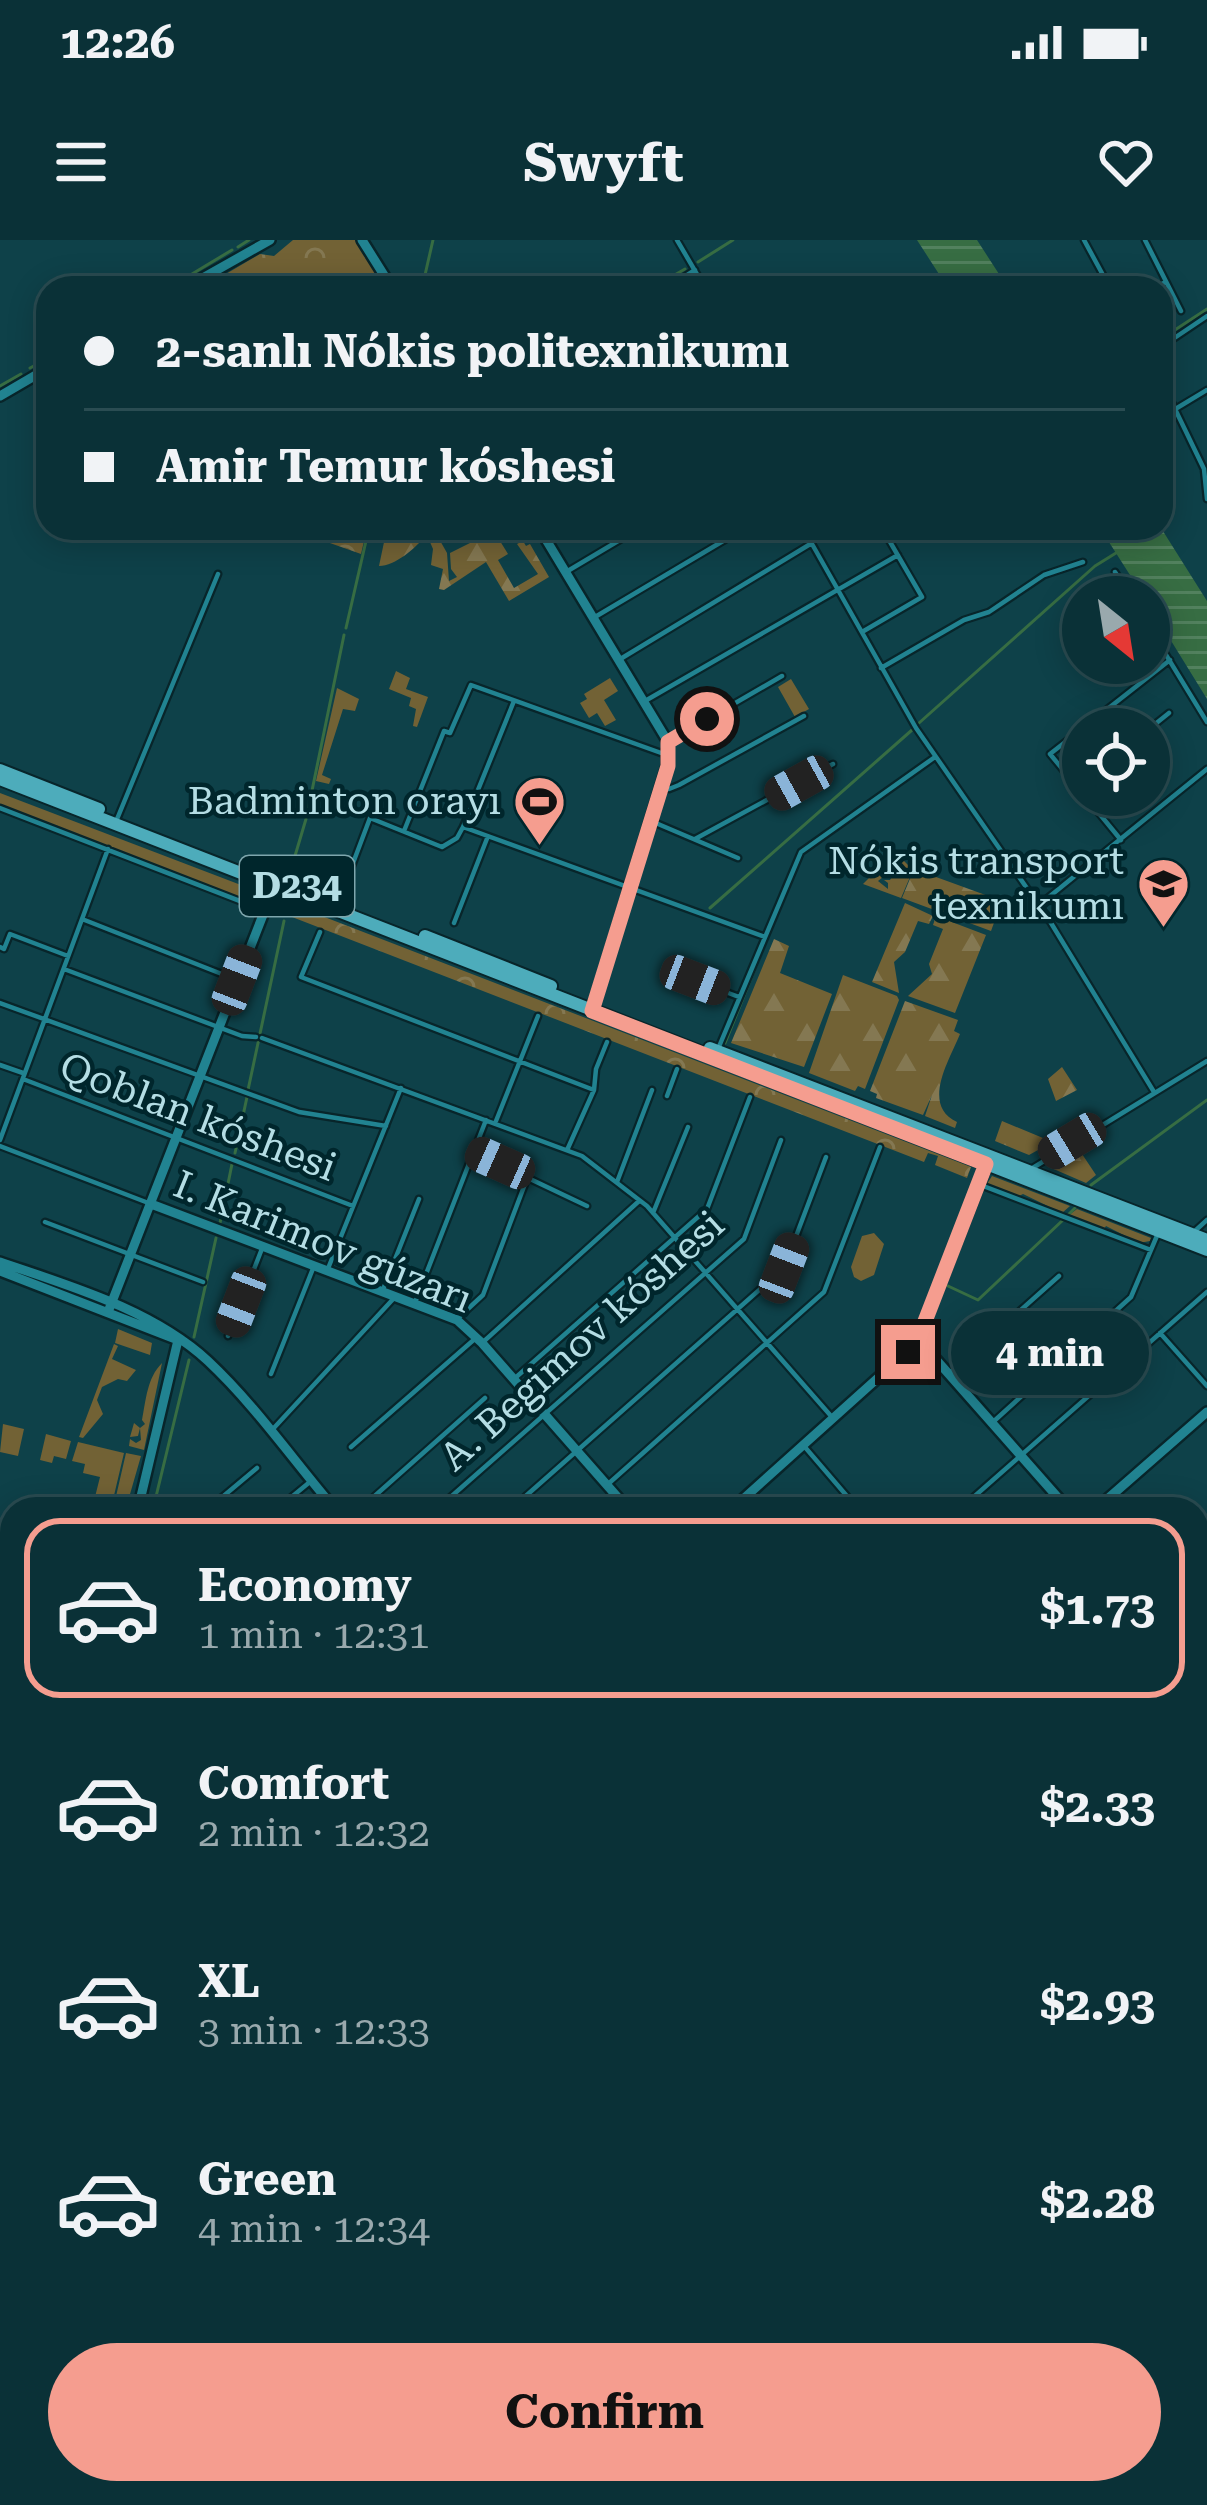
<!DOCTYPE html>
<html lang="en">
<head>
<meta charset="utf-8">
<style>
  body { margin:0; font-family:"Roboto Serif",serif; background:#183d42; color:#f1f3f6; height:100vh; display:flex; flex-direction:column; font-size:45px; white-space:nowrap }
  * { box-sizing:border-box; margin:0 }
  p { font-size:39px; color:#99a9ad }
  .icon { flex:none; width:66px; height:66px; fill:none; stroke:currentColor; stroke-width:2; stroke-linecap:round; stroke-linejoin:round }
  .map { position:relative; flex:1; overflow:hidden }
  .side { position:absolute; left:0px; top:1257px; width:1209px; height:1008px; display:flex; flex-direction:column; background:#0a3137; border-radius:36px 36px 0 0; box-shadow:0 6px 30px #0003,0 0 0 3px #2a4c52 }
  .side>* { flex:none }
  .banner { position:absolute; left:36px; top:36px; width:1137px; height:264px; border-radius:36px; box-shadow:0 6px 30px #0003,0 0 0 3px #2a4c52; display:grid; align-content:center; height:264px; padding:0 48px; background:#0a3137 }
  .needle { width:78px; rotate:150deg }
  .tools { position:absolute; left:1062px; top:336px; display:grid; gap:24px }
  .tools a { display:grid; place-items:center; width:108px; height:108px; border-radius:50%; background:#0a3137; box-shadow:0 6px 30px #0003,0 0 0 3px #2a4c52; font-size:60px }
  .end { position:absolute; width:54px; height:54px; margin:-27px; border:15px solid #f59d8f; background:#111; box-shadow:0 0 0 6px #111 }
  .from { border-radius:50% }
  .bubble { position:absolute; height:84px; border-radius:42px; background:#0a3137; box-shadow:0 6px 30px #0003,0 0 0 3px #2a4c52; font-size:39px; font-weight:700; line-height:84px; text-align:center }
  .car { position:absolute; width:36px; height:72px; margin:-36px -18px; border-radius:15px; box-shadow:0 0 9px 3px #0007; background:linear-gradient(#222 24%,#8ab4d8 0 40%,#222 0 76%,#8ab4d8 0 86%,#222 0) }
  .banner b { display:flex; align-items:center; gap:42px; height:114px; font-size:45px }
  .banner b+b { border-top:3px solid #2a4c52 }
  .banner i { width:30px; height:30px; background:#f1f3f6 }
  ul { padding:21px 0 0; list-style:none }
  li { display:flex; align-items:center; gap:36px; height:180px; margin:0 24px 18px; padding:0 24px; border:6px solid transparent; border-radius:36px }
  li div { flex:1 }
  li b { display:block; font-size:45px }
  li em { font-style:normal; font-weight:700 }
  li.on { border-color:#f59d8f }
  li>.icon { width:108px; height:108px; stroke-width:1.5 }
  .button { display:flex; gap:24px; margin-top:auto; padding:24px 48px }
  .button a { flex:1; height:138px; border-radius:72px; background:#f59d8f; color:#111; font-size:48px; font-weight:700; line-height:138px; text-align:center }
  .status { display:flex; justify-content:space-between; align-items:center; height:84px; padding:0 60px; background:#0a3137; direction:ltr }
  .status svg { height:33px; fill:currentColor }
  header { display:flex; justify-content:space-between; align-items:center; height:156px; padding:0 48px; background:#0a3137; font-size:54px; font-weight:700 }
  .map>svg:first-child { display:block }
  .green { fill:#726235 }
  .forest { fill:url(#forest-firs) }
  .park { fill:url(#park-crowns) }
  .water { fill:url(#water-rules) }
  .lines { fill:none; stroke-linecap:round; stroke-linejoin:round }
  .stream { stroke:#376d43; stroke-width:3 }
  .street-casing { stroke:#08252a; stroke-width:9 }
  .secondary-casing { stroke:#08252a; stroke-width:14 }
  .primary-casing { stroke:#08252a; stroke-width:16 }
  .street { stroke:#218391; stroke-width:4.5 }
  .secondary { stroke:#218391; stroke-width:9 }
  .primary { stroke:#4dacbb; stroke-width:12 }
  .route { stroke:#f59d8f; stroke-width:15 }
  .labels { text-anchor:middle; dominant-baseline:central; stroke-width:9; stroke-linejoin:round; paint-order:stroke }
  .shield { fill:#00262c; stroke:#7ea6ad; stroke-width:3 }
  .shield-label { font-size:36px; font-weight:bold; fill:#b4dde4 }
  .poi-label { font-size:39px; fill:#b4dde4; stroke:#00262c; text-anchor:end }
  .street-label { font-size:39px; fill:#b4dde4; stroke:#00262c }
</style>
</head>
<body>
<div class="status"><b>12:26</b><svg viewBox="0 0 49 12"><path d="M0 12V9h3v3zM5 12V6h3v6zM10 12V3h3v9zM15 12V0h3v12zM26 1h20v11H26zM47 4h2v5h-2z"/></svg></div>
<header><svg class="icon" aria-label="menu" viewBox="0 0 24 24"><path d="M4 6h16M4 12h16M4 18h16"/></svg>Swyft<svg class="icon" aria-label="heart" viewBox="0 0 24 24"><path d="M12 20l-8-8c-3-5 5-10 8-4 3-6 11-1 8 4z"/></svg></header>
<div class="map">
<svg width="1207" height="2265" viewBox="0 0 1207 2265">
  <defs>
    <pattern id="forest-firs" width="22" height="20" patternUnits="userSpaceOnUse" patternTransform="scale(3)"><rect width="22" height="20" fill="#726235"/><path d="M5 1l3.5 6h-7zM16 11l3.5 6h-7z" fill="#847852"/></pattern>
    <pattern id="park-crowns" width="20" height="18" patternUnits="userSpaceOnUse" patternTransform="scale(3)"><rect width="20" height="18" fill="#726235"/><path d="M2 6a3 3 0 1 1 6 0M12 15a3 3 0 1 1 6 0" fill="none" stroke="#847852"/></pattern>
    <pattern id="water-rules" width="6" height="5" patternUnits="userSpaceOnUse" patternTransform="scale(3)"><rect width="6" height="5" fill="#376d43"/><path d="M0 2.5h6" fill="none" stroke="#52815e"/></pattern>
  </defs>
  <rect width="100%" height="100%" fill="#0e4149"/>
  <path class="green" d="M396 431 410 438 406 449 428 457 417 487 413 486 416 469 409 466 411 458 389 449Z
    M610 438 618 451 604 460 616 480 605 486 597 473 589 478 580 463 587 459 584 454Z
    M791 439 809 469 795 477 778 447Z
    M337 448 359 459 355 471 343 469 322 535 331 539 329 544 316 541Z
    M0 553 267 655 258 666 0 566Z
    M894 611 913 630 901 658 863 644 879 628 880 633H888L878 641 888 649V643L884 640H890L894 633 888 626 881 627 892 622 907 633 891 615Z
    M992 936 1070 966 1062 973 1023 954 1019 956 987 944Z
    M1077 969 1151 998 1150 1001 1139 1003 1106 986 1104 989 1069 975Z
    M874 993 884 1004 874 1035 861 1041 854 1037 851 1027 862 996Z
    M118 1089 152 1103 150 1115 115 1103Z
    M114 1104 118 1106 112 1119 136 1130 127 1141 118 1139 102 1147 97 1160 103 1174 83 1198 79 1197Z
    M162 1123 144 1210 129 1206 130 1199 136 1203 141 1200 140 1188 138 1196 130 1197 134 1183 140 1188 145 1184 142 1180C146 1160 147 1138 162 1123Z
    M3 1184 24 1189 18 1216 0 1212Z
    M46 1194 71 1201 66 1219 54 1216 52 1223 40 1220Z
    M78 1202 124 1213 112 1264 94 1261 100 1237 83 1233 85 1224 72 1221Z
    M126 1213 141 1216 126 1268 114 1265Z"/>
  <path class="forest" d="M387 288H422L426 295C416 308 395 326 379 326Z
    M480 288H492L508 314 498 320 514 348 538 334 517 304 523 301 526 306 530 304 549 337 509 361 486 322 444 350 439 349 443 329 431 325 433 309 430 302 438 297 447 313 449 341 457 337 451 329 450 313 484 296Z
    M914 629 1002 661 991 691 902 658Z
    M905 663 933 676 929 684 918 681 905 712 894 722 899 753 872 742Z
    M936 676 986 695 955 773 908 756 932 734 929 724 943 689 933 685Z
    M774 699 789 706 780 733 832 754 804 827 731 803Z
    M843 735 897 756 899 760 865 849 858 846 855 851 809 833Z
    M905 761 958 780 954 791 960 794C949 821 921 865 957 882L955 888 925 876 932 855 923 875 876 858 877 854 870 851Z
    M1062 827 1077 850 1056 861 1048 839Z
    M1002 881 1043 898 1047 905 1029 915 995 901Z
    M1078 908 1096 935 1086 943 1049 927Z"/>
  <path class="park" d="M293 0H357L386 48H202L260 14 274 16Z
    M307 288H367L361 314 313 297Z
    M278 659 971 927 967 938 935 925 938 916 928 913 924 922 274 670Z"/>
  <path class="water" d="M917 0H977L1008 48H948Z
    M1100 288H1161L1207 361V459L1149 365V357H1144Z"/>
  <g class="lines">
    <path class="stream" d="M238 7 249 0
      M698 22 733 0
      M192 34 232 10
      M168 48 190 35
      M422 48 433 0
      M652 48 685 29
      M1161 99 1207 69
      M30 128 45 120
      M0 146 21 134
      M346 388 369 288
      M919 483 1095 326 1116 313
      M307 575 344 395
      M289 636 306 579
      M710 668 912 490
      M283 675 284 658
      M725 803 768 696
      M248 850 284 681
      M235 913 247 857
      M1091 945 1207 860
      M1069 974 1075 968
      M220 983 232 924
      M948 1046 978 1060 1063 980
      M194 1097 216 998
      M153 1269 189 1120
      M0 1946 12 1892
      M0 2248 20 2257
      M24 2259 34 2265"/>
    <defs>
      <path id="street" d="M677 0 705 48
        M1084 0 1110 48
        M1145 0 1181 71
        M667 48 695 30
        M1153 48 1166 42
        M1161 107 1207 76
        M1161 140 1204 229 1207 259
        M1177 168 1207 150
        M803 288 916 488 1051 683 1154 852
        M566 332 640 288
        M1115 332 1131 357
        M595 377 745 288
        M1149 387 1207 482
        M862 392 922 357 882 288
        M622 418 812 303
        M881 428 964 380 989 372 1044 335 1083 322
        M645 461 898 315
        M1149 489 1169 473
        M668 502 782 436
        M661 547 669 549 679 545 804 476
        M1083 554 1050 514 1170 420
        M1084 555 1121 600
        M0 568 263 670
        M651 581 738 618
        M115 584 218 334
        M463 587 514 461
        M404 591 444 491 450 493 471 445 664 514
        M695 599 833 524
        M338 663 370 578 442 607 457 598 463 587 765 697
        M1039 665 1207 529
        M82 679 237 740
        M454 683 488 596
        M320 692 301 737 594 850
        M0 707 4 709 10 694 68 716
        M64 729 242 796 256 797
        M667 730 739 757
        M0 763 299 872 386 886
        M262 798 582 916 647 966 831 1176
        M718 809 801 612 935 517
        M0 825 23 833
        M23 839 353 966
        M667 856 677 829
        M496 881 538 776
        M0 900 108 609
        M0 906 151 964
        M568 908 594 850 596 829 607 802
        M473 912 587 966
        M1031 929 1207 821
        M617 942 652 850
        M978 944 1151 1010
        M653 973 688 887
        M45 982 203 1042
        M1196 990 1207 980
        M327 1031 401 848
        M382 1052 419 959
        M414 1065 486 880
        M457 1079 483 1055 528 936
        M1160 1093 1207 1146
        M228 1096 263 1006
        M482 1103 638 962
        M951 1132 1059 1036
        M271 1134 314 1026
        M514 1139 707 969 750 857
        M993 1182 1131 1057 1159 991
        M272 1190 395 1057
        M804 1206 858 1269
        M351 1207 477 1097
        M607 1245 824 1052 880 907
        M208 1269 257 1228
        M277 1269 311 1241
        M360 1269 485 1158
        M437 1269 744 999 781 900
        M511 1269 784 1028 826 917
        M960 1269 1207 1052
        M1197 1301 1207 1292
        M1197 1395 1207 1386
        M1197 1504 1207 1495
        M0 1744 12 1746
        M1197 1861 1207 1853
        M1197 1984 1207 1976
        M0 2252 19 2265
        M176 2253 209 2265
        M372 2253 405 2265
        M530 2253 564 2265
        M922 2253 933 2265
        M1002 2253 1013 2265
        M384 2265 388 2253
        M593 2265 602 2253
        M689 2265 693 2253
        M932 2265 944 2253"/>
      <path id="secondary" d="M362 0 392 48
        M185 48 270 0
        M0 156 48 128
        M539 288 668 502 667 526 592 771
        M151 964 457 1080 482 1103 628 1269
        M0 1022C70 1046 153 1070 208 1121 255 1165 293 1220 335 1269
        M0 1031 178 1100
        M108 1072 277 639
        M917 1098 1068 1269
        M138 1269 178 1100
        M732 1269 909 1110 922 1089 988 921
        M1096 1269 1207 1172
        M1197 1416 1207 1427
        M0 1569 12 1571
        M1197 1627 1207 1619
        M1197 1639 1207 1630
        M0 1888 12 1833
        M1197 1919 1207 1930
        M1197 2184 1207 2175
        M1197 2242 1207 2253
        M787 2253 798 2265
        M124 2265 129 2253
        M1105 2265 1119 2253"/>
      <path id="primary" d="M0 530 99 569
        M0 539 1207 1010
        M425 696 551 746
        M710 808 1207 1000"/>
    </defs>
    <use href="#street" class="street-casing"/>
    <use href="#secondary" class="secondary-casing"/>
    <use href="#primary" class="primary-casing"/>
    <use href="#street" class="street"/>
    <use href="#secondary" class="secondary"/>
    <use href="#primary" class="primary"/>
  </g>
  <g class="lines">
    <path class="route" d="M707 479 668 502V526L592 771 986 924 922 1089 908 1112"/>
  </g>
  <defs>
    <symbol id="stadium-pin" viewBox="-11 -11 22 30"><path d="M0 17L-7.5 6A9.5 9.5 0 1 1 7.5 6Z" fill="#f59d8f" stroke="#00262c"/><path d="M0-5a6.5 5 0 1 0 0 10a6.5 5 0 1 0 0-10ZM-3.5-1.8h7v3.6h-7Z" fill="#111"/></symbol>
    <symbol id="university-pin" viewBox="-11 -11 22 30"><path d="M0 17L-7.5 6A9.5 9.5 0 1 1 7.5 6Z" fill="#f59d8f" stroke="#00262c"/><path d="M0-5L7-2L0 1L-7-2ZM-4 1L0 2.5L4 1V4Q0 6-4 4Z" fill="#111"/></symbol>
  </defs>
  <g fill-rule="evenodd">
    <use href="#stadium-pin" x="510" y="532" width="59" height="81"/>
    <use href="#university-pin" x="1134" y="614" width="59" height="81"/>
  </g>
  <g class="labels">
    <rect class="shield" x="240" y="616" width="114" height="60" rx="9"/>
    <g class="shield-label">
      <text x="297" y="646">D234</text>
    </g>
    <g class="poi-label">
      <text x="501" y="561">Badminton orayı</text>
      <text x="1124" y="621">Nókis transport<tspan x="1124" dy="45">texnikumı</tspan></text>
    </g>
    <g class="street-label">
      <text transform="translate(198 877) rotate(21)">Qoblan kóshesi</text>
      <text transform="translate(323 1002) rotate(22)">I. Karimov gúzarı</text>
      <text transform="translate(582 1101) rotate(-42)">A. Begimov kóshesi</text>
    </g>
  </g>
</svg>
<div class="tools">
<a><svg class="needle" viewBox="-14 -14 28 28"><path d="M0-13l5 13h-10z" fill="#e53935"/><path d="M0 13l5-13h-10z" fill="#99a9ad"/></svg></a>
<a><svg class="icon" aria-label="locate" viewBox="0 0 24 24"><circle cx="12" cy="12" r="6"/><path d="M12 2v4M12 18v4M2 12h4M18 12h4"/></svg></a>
</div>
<i class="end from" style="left:707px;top:479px"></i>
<i class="end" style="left:908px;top:1112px"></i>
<div class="bubble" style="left:951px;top:1071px;width:198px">4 min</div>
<i class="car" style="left:799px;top:543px;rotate:241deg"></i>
<i class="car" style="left:237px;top:740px;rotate:21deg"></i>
<i class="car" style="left:695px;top:740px;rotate:111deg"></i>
<i class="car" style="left:1072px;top:901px;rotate:239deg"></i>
<i class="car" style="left:500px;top:923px;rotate:294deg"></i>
<i class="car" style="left:784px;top:1028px;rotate:21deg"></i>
<i class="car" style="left:241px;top:1062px;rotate:201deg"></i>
<div class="banner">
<b><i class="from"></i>2-sanlı Nókis politexnikumı</b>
<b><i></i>Amir Temur kóshesi</b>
</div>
<section class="side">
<ul>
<li class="on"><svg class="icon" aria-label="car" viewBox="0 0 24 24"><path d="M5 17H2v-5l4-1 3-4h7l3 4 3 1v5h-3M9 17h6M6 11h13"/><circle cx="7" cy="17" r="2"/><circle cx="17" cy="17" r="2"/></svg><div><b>Economy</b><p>1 min · 12:31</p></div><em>$1.73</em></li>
<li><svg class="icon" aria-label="car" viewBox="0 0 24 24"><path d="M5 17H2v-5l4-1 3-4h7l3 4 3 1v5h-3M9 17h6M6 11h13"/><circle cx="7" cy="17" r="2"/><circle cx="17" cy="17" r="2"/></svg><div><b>Comfort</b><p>2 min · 12:32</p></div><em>$2.33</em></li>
<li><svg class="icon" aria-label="car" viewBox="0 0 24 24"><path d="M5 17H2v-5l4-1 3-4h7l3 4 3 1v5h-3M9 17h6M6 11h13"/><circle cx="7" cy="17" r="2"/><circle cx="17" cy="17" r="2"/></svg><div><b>XL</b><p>3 min · 12:33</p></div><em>$2.93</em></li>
<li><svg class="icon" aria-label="car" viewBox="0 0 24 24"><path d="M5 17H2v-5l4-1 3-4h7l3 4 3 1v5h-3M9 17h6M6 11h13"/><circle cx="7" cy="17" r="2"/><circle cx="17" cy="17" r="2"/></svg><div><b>Green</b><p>4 min · 12:34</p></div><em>$2.28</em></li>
</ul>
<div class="button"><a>Confirm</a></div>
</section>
</div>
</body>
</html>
